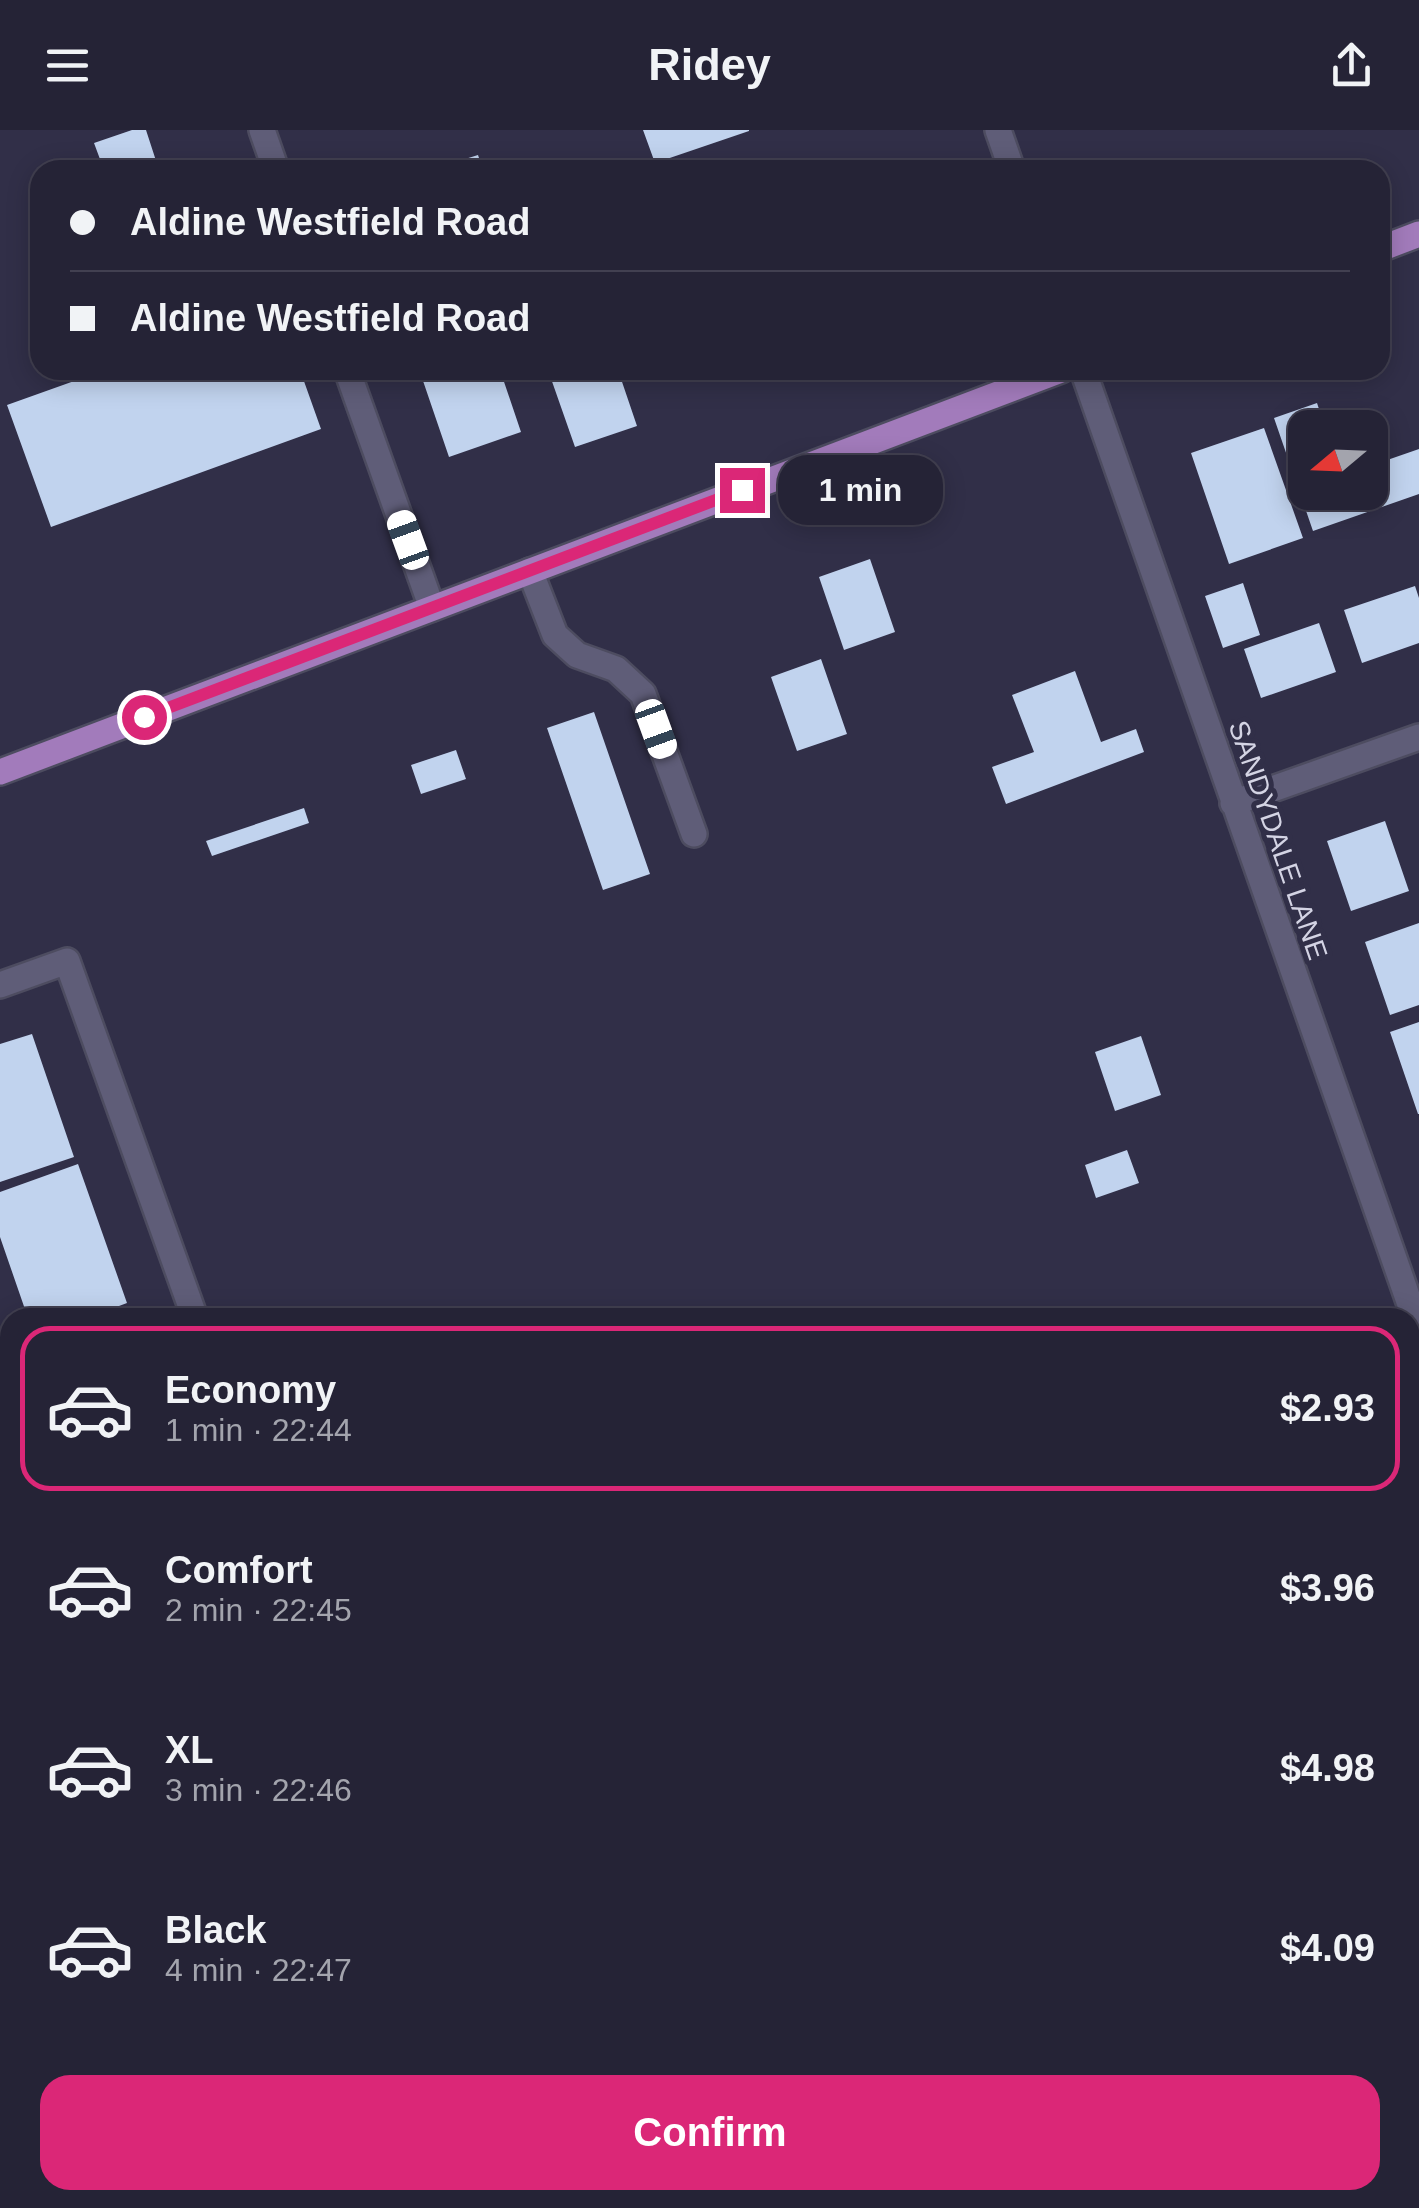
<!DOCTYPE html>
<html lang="en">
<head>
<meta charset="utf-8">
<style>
  body { margin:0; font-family:Arial,sans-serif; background:#2d2b3e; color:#f1f3f6; height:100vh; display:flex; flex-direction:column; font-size:38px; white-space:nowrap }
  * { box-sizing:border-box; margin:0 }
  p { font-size:32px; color:#a3a4ad }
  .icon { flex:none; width:55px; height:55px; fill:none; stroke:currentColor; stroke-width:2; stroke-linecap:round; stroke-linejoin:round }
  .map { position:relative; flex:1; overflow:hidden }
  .sheet { position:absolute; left:0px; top:1178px; width:1420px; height:902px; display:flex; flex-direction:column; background:#252336; border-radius:30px 30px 0 0; box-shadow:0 5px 25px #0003,0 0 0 2px #424051 }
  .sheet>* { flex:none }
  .guide { position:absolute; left:30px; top:30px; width:1360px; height:220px; border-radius:30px; box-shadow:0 5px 25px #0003,0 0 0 2px #424051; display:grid; align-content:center; height:220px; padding:0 40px; background:#252336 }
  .needle { width:65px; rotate:251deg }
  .buttons { position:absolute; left:1288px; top:280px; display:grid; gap:20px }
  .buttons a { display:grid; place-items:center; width:100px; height:100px; border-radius:20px; background:#252336; box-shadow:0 5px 25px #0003,0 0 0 2px #424051; font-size:50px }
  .end { position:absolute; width:45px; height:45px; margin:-22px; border:12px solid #db2777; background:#fff; box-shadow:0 0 0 5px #fff }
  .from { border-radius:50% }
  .bubble { position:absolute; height:70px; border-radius:30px; background:#252336; box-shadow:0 5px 25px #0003,0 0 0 2px #424051; font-size:32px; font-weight:700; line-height:70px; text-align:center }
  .car { position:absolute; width:30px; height:60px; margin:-30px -15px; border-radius:12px; box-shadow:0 0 8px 2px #0007; background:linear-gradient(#fff 24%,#345 0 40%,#fff 0 76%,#345 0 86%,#fff 0) }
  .guide b { display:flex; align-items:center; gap:35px; height:95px; font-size:38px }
  .guide b+b { border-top:2px solid #424051 }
  .guide i { width:25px; height:25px; background:#f1f3f6 }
  ul { padding:18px 0 0; list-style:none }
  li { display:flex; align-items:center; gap:30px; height:165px; margin:0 20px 15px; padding:0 20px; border:5px solid transparent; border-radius:30px }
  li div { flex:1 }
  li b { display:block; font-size:38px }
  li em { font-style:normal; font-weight:700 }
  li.selected { border-color:#db2777 }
  li>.icon { width:90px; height:90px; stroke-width:1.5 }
  .action { display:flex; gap:20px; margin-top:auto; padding:20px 40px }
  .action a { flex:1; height:115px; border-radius:30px; background:#db2777; color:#fff; font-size:40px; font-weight:700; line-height:115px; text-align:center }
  header { display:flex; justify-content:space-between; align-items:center; height:130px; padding:0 40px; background:#252336; font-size:45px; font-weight:700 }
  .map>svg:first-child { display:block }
  .built { fill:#393655 }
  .building { fill:#c1d3ee }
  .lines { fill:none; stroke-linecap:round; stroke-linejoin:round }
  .minor-casing { stroke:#4d4c60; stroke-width:30 }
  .major-casing { stroke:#4d4c60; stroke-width:30 }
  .minor { stroke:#5f5d78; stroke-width:25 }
  .major { stroke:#a27bbb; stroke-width:25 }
  .route { stroke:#db2777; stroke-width:12 }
  .labels { text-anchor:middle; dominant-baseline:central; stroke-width:10; stroke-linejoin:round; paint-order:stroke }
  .street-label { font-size:28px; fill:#d4d4e4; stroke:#312f48 }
</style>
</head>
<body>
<header><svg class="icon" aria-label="menu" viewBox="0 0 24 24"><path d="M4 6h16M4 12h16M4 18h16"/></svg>Ridey<svg class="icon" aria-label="share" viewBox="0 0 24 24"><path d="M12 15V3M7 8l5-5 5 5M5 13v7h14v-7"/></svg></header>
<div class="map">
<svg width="1419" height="2078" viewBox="0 0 1419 2078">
  <rect width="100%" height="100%" fill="#312f48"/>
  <path class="built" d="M1419 1741V2078H629L626 2070H1410V1744Z"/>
  <path class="building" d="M132 0H146L159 40H104L94 13Z
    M643 0H749V1L655 33Z
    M478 25 483 40H433V39Z
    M105 240H300L321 299 51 397 7 275Z
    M436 240H500L521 302 449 327 421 245Z
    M548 240H618L637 296 575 317Z
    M1317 273 1322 288 1344 281 1350 298H1305V362H1370V336L1419 319V364L1313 401 1274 288Z
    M1264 298 1303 408 1229 434 1191 323Z
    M870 429 895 502 844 520 819 447Z
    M1243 453 1260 505 1223 518 1205 466Z
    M1415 456 1419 468V513L1362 533 1344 480Z
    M1319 493 1336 542 1261 568 1244 519Z
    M821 529 847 604 797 621 771 547Z
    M1075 541 1101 612 1136 599 1144 622 1006 674 992 637 1034 622 1012 565Z
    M594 582 650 744 603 760 547 598Z
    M456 620 466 649 421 664 411 635Z
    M304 678 309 693 212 726 206 711Z
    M1385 691 1409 761 1351 781 1327 711Z
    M1419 793V875L1390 885 1365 812Z
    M1419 892V984H1418L1390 902Z
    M32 904 74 1027 0 1052V914Z
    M1141 906 1161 965 1115 981 1095 922Z
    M1127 1020 1139 1053 1096 1068 1085 1035Z
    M78 1034 127 1173 87 1188H28L0 1107V1062Z
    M1419 1528V1608L1410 1611V1531Z
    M10 1579V1623L9 1624 0 1596V1583Z
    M10 1974V2070H38L41 2078H5L0 2064V1997L8 1994 2 1977Z
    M97 2070H157L160 2078H100Z"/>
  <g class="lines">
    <defs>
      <path id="minor" d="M262 0 276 40
        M998 0 1012 40
        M347 240 432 478
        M1083 240 1419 1200
        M530 441 555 505 577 525 616 539 643 564 694 704
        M1233 673 1419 607
        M0 855 67 831 195 1188
        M0 1404 10 1432
        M1410 1466 1419 1463
        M0 1770 10 1767"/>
      <path id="major" d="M1380 119 1419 104
        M0 642 1061 240"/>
    </defs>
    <use href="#minor" class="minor-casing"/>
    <use href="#major" class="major-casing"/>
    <use href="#minor" class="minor"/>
    <use href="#major" class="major"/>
  </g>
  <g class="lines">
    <path class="route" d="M144 587 742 360"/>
  </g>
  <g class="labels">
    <g class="street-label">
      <text transform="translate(1278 710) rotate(71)">SANDYDALE LANE</text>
    </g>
  </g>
</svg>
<div class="buttons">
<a><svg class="needle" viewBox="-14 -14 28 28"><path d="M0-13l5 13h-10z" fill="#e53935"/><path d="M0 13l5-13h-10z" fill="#a3a4ad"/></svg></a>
</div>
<i class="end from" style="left:144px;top:587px"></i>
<i class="end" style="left:742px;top:360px"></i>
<div class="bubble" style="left:778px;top:325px;width:165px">1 min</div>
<i class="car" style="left:408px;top:410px;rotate:340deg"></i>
<i class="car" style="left:656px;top:599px;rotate:160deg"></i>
<div class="guide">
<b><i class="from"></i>Aldine Westfield Road</b>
<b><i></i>Aldine Westfield Road</b>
</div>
<section class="sheet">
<ul>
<li class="selected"><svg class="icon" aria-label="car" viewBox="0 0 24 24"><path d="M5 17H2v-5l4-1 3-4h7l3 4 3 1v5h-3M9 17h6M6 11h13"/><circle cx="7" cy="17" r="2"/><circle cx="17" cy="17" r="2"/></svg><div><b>Economy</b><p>1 min · 22:44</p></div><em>$2.93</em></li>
<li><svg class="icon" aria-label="car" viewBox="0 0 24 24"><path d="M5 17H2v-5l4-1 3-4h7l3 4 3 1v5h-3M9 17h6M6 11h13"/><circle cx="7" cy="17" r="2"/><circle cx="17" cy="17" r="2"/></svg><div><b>Comfort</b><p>2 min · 22:45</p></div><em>$3.96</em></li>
<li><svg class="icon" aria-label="car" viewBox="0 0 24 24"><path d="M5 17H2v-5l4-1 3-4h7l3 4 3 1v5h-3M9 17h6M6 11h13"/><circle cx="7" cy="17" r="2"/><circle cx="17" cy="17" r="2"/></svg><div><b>XL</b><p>3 min · 22:46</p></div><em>$4.98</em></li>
<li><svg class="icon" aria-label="car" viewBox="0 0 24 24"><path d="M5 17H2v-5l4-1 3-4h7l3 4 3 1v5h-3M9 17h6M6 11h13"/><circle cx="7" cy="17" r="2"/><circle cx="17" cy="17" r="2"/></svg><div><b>Black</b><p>4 min · 22:47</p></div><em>$4.09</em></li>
</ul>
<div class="action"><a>Confirm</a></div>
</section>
</div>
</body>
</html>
